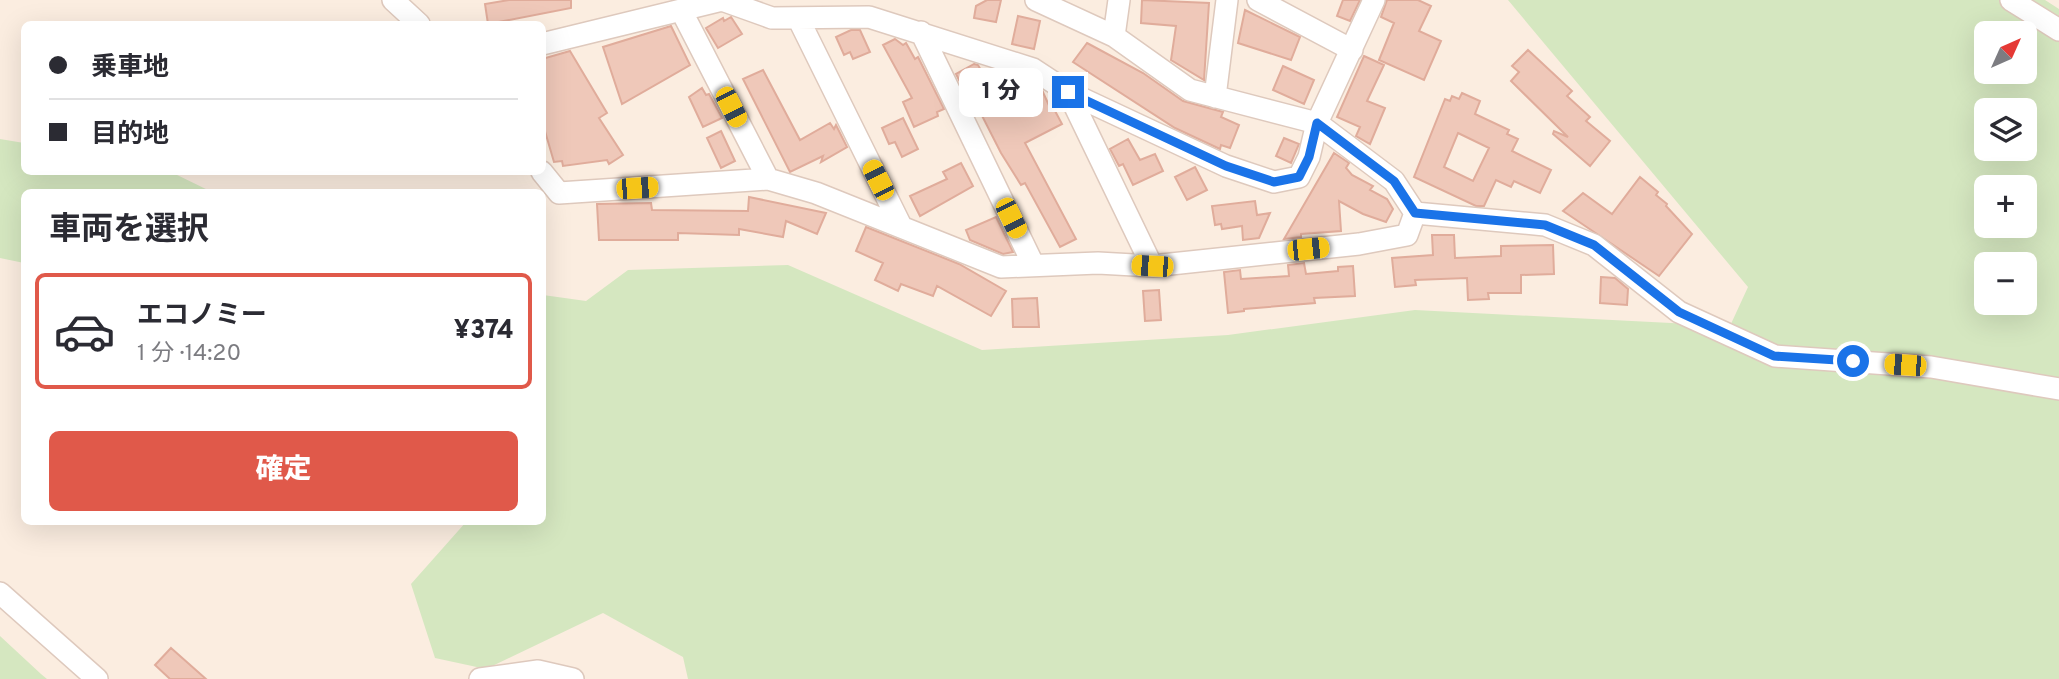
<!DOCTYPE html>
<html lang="ja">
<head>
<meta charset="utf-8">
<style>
  body { margin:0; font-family:Overpass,"Noto Sans JP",sans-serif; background:#f2f2f3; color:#2b2b33; height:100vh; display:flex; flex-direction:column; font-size:26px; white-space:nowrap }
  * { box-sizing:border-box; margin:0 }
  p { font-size:23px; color:#7c7c81 }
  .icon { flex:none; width:38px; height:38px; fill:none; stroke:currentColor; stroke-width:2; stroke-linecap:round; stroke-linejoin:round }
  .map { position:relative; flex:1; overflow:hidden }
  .drawer { position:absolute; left:21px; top:189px; width:525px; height:336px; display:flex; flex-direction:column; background:#fff; border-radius:10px; box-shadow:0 7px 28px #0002 }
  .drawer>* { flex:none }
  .guide { position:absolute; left:21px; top:21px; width:525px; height:154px; border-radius:10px; box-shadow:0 7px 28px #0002; display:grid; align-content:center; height:154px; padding:0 28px; background:#fff }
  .needle { width:46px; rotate:45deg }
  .fabs { position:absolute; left:1974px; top:21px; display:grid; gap:14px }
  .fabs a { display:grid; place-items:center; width:63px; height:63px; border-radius:10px; background:#fff; box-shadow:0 7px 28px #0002; font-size:35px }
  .end { position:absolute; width:32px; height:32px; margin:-16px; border:9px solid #1a73e8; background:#fff; box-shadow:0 0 0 4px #fff }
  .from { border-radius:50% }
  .bubble { position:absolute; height:49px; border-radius:10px; background:#fff; box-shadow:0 7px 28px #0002; font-size:23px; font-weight:800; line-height:49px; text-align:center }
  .car { position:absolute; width:21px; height:42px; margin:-21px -10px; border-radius:9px; box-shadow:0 0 5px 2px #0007; background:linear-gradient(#f5c518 24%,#345 0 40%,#f5c518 0 76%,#345 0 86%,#f5c518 0) }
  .guide b { display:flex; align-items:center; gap:24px; height:66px; font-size:26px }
  .guide b+b { border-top:2px solid #e1e1e2 }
  .guide i { width:18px; height:18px; background:#2b2b33 }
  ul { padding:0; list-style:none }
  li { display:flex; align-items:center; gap:21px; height:116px; margin:0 14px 10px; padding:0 14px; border:4px solid transparent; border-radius:10px }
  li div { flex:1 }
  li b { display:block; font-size:26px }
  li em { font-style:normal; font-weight:800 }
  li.current { border-color:#e0594a }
  li>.icon { width:63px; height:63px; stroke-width:1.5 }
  h2 { padding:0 28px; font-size:32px; line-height:84px }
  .primary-button { display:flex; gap:14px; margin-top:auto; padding:14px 28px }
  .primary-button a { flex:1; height:80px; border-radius:10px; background:#e0594a; color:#fff; font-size:28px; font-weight:800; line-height:80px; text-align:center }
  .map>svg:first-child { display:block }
  .green { fill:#d5e7c0; fill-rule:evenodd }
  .building { fill:#efc8b9; stroke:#e0ac9b; stroke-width:2; fill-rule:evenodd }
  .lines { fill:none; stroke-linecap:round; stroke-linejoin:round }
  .street-casing { stroke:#dec9bd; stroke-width:24 }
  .street { stroke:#fff; stroke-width:21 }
  .route { stroke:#1a73e8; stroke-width:9 }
</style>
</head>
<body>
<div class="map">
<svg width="2059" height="679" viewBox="0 0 2059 679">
  <rect width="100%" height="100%" fill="#fbede0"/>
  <path class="green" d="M1508 0H2045L2059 9V679H688L683 657 603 613 486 669 435 658 411 584 466 522H542L543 295 586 301 628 270 788 265 982 350 1228 335 1415 310 1730 326 1748 287ZM1986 33H2025V72H1986ZM1986 110H2025V149H1986ZM1986 187H2025V226H1986ZM1986 264H2025V303H1986Z
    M0 139 24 143V172H171L212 192H24V263L0 258Z
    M0 636 41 674 47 679H0Z"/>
  <path class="building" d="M509 0H571V8L488 24 485 4Z
    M987 0H1001L996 22 974 18 976 6Z
    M1142 0 1209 3 1204 80 1171 60 1176 26 1141 23Z
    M1343 0H1360L1350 21 1337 16Z
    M1387 0H1418L1431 6 1419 31 1441 41 1424 80 1379 60 1394 23 1381 17Z
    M1245 10 1300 37 1291 60 1238 43Z
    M1018 16 1040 21 1034 49 1012 44Z
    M731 17 742 34 718 48 706 28 723 18 724 21Z
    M671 26 690 65 622 104 603 47Z
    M851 30H860L870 52 853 59 850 52 844 55 836 37Z
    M895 39 903 45 906 43 915 59 918 57 944 109 937 112 938 116 914 127 903 102 912 98 883 45Z
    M1087 43 1143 73 1183 101 1223 112 1221 117 1239 125 1230 148 1221 145 1220 149 1175 128 1073 62Z
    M1528 50 1572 91 1567 96 1590 117 1586 121 1610 141 1590 166 1553 134 1554 131 1568 137 1511 81 1519 72 1512 66Z
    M570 51 607 113 599 118 623 155 609 164 607 160 563 166 562 161 554 162 542 121V59Z
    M1364 56 1384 65 1367 101 1385 108 1370 144 1356 136 1360 127 1337 117Z
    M974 64 978 65 991 87 996 84 1002 96 1030 83 1042 90 1051 110 1054 109 1062 124 1025 143 1076 239 1060 247 1025 183 1021 185 1001 153 972 96 968 98 956 74Z
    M1283 66 1314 80 1304 104 1273 90Z
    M763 70 800 140 830 123 834 129 836 125 847 147 821 162 823 156 790 172 743 79Z
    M702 88 706 95 709 94 722 118 703 127 689 97Z
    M1462 93 1480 101 1475 114 1509 130 1507 134 1518 139 1512 151 1551 170 1540 193 1514 181 1511 187 1496 180 1484 206H1476L1414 177 1445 99 1450 101 1452 96 1459 99ZM1458 133 1489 148 1473 181 1444 167Z
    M903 118 918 149 902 157 895 142 889 144 882 128Z
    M721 131 735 161 721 168 707 138Z
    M1284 138 1299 144 1291 163 1276 156Z
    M1128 139 1140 160 1155 154 1163 171 1133 185 1123 164 1119 166 1110 149Z
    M1334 153 1349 163 1346 168 1352 175 1373 186 1370 190 1387 199 1393 209 1386 222 1363 214 1339 201 1341 231 1301 234V237L1284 239Z
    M961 163 973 186 920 216 910 196 947 179 943 172Z
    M1195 167 1207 190 1187 200 1175 177Z
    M1640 177 1658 192 1656 195 1667 204 1666 206 1692 234 1659 276 1563 211 1583 193 1612 214Z
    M749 197 826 213 817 234 786 221 783 237 739 229V235L678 233V240H599L597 204 651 203 652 210 748 211Z
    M1255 201 1257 215 1270 213 1259 238 1243 240 1242 226 1222 229 1221 224 1215 225 1212 206Z
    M996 217 1013 252 1003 254 970 240 966 230Z
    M866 227 959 264 1006 291 991 316 937 286 933 296 901 284 898 291 875 280 883 263 856 251Z
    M1432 235H1454L1455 258 1501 256V246L1553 245 1554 274 1521 275V293H1488L1489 299 1468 300 1467 278 1415 280 1416 285 1395 287 1392 258 1433 255Z
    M1304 263 1306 274 1338 271V267L1353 266 1355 296 1314 298 1315 303 1244 309V311L1228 313 1224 272 1240 270 1241 279 1289 276 1288 265Z
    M1601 277 1615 278 1628 289 1627 305 1600 303Z
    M1159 290 1161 320 1145 321 1143 291Z
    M1037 298 1039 327H1013L1012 299Z
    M171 648 206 679H170L155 665Z"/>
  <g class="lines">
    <defs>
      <path id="street" d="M393 0 419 24
        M1036 0 1114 36 1190 90 1317 123 1394 181 1415 213
        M1258 0 1352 50
        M2011 0 2059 30
        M682 12 768 179
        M799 20 901 226
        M921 32 1033 264
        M1114 36 1119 0
        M542 44 722 0 772 18 869 17 1033 69 1068 92 1226 166 1274 182 1299 177 1309 157 1317 123 1374 0
        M1068 92 1152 266
        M1215 97 1227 0
        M542 172 559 193 768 179 816 193 1001 267 1098 263 1152 266 1359 244 1407 235 1415 213
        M1415 213 1545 225 1594 245 1679 312 1775 356 1931 367 2059 389
        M0 593 97 679
        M480 679 538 671 573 679"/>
    </defs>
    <use href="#street" class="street-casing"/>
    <use href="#street" class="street"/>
  </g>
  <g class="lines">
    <path class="route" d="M1068 92 1226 166 1274 182 1299 177 1309 157 1317 123 1394 181 1415 213 1545 225 1594 245 1679 312 1774 356 1853 361"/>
  </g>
</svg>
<div class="fabs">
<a><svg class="needle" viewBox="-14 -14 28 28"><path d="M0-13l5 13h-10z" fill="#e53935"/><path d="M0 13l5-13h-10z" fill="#7c7c81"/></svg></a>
<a><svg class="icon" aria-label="layers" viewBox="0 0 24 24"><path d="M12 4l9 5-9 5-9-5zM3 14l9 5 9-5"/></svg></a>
<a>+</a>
<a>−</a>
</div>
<i class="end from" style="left:1853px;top:361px"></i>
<i class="end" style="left:1068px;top:92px"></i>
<div class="bubble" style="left:959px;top:68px;width:84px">1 分</div>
<i class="car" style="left:731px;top:107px;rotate:153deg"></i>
<i class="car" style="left:878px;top:180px;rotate:333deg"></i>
<i class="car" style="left:637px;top:188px;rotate:86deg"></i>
<i class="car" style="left:1011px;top:218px;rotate:154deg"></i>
<i class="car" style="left:1308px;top:249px;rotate:84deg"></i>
<i class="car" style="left:1152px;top:266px;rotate:273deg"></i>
<i class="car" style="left:1905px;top:365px;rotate:274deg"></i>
<div class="guide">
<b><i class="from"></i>乗車地</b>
<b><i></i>目的地</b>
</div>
<section class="drawer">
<h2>車両を選択</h2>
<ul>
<li class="current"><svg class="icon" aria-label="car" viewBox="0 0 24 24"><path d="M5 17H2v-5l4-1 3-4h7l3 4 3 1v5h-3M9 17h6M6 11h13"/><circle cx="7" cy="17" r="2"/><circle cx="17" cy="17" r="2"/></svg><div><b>エコノミー</b><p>1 分 · 14:20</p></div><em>¥374</em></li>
</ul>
<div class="primary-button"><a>確定</a></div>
</section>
</div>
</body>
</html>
